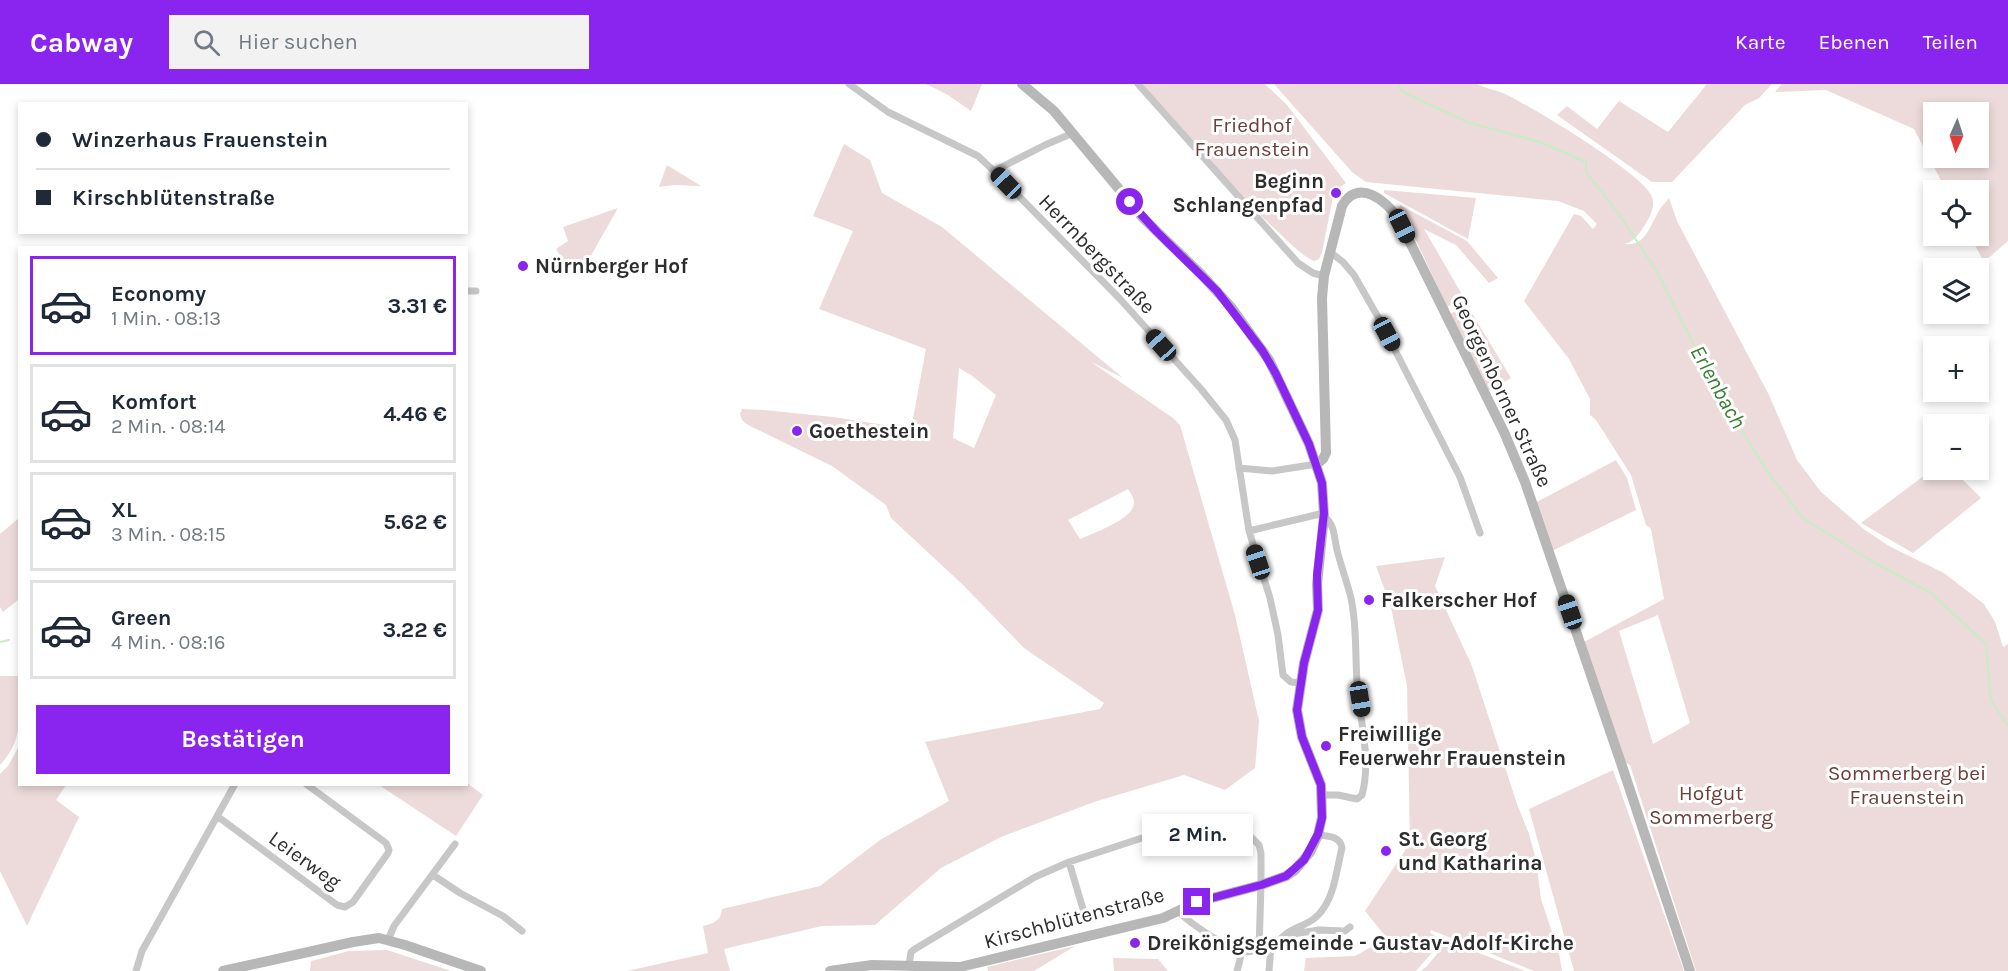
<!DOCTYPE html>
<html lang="de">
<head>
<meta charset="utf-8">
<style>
  body { margin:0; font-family:Karla,sans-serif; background:#f2f2f3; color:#1f2937; height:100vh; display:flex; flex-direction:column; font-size:22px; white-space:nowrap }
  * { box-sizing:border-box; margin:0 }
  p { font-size:20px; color:#747a83 }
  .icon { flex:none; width:33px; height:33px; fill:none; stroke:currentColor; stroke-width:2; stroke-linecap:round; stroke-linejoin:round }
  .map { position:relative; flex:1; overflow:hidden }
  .side { position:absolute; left:18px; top:162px; width:450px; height:540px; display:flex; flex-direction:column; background:#fff; border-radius:0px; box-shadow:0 3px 9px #0003 }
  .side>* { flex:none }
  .top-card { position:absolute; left:18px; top:18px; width:450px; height:132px; border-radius:0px; box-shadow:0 3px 9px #0003; display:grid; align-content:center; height:132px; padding:0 18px; background:#fff }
  .needle { width:39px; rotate:183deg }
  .controls { position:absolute; left:1923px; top:18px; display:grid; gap:12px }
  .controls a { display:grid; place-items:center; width:66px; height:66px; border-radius:0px; background:#fff; box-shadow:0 3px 9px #0003; font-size:30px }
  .end { position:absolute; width:27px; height:27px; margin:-14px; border:8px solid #8a25ef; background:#fff; box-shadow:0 0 0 3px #fff }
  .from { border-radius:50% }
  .bubble { position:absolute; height:42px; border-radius:0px; background:#fff; box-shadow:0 3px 9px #0003; font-size:20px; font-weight:700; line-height:42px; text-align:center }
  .car { position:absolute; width:18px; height:36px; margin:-18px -9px; border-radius:8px; box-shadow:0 0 4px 2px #0007; background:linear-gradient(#222 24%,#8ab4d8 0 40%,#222 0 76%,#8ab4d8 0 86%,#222 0) }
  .top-card b { display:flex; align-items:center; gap:21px; height:57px; font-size:22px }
  .top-card b+b { border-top:2px solid #e0e1e3 }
  .top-card i { width:15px; height:15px; background:#1f2937 }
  ul { padding:10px 0 0; list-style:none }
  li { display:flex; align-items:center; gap:18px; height:99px; margin:0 12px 9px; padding:0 6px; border:3px solid #e0e1e3; border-radius:0px }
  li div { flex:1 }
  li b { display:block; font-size:22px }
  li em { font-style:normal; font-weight:700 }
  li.selected { border-color:#8a25ef }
  li>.icon { width:54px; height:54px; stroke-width:1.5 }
  .action { display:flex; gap:12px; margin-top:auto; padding:12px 18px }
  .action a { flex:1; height:69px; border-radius:0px; background:#8a25ef; color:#fff; font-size:24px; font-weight:700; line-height:69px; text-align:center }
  header { display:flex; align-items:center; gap:36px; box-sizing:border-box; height:84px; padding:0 30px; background:#8a25ef; color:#fff }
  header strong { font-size:28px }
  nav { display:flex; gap:33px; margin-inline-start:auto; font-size:21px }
  .search { width:420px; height:54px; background:#f2f2f3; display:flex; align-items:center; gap:15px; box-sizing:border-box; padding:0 21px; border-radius:0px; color:#747a83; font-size:22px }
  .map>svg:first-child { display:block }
  .green { fill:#ecdbda; fill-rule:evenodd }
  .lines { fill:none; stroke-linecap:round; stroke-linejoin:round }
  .stream { stroke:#c6edc5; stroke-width:2 }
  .minor { stroke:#c7c7c7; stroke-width:7 }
  .secondary { stroke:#b7b7b7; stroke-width:10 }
  .route { stroke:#8a25ef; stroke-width:8 }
  .poi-dot { fill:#8a25ef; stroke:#fff; stroke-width:2 }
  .labels { text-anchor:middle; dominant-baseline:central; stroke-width:6; stroke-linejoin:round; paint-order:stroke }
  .park-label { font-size:21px; fill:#6c3e38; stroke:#fff }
  .poi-label { font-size:21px; font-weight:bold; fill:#2d2d2d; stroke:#fff; text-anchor:start }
  .street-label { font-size:21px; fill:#2d2d2d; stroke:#fff }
  .water-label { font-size:22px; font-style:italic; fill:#358031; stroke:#fff }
</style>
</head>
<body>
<header>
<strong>Cabway</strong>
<div class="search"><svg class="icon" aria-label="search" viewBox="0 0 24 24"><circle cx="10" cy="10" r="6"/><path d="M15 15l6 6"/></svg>Hier suchen</div>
<nav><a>Karte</a><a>Ebenen</a><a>Teilen</a></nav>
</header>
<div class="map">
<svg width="2008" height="887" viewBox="0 0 2008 887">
  <rect width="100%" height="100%" fill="#fff"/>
  <path class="green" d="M926 0H982L971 27 948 11Z
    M1142 0H1265L1287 21 1346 99 1336 106 1333 113 1322 168 1319 175 1314 177C1299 170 1287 156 1275 145 1227 101 1184 50 1142 0Z
    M1274 0H1477C1485 4 1495 6 1503 9 1529 21 1644 90 1652 113 1655 123 1651 131 1646 139 1640 149 1635 157 1625 160 1646 163 1651 139 1660 125 1662 122 1666 118 1669 114L1677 137 1769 311 1797 376 1821 408 1865 446 1889 462 1944 489 1984 520 1995 538 2003 563 2008 560V887H1696L1630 681 1623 677 1584 558 1664 515 1651 445 1646 441 1631 391 1596 336 1590 331V315L1569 275 1524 217 1574 130 1581 132 1593 145 1597 140 1584 127 1558 117 1366 98 1352 88ZM1658 531 1690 639 1653 660 1619 547Z
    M1707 0H1772L1759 14 1745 21 1672 98H1652L1557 31 1567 22 1597 45 1619 17 1668 48Z
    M1782 0H2008V157L1984 178 1970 152H1978V106H1946L1914 45 1826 6 1775 8ZM1978 28V74H1934V28Z
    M844 60 870 76 882 109 942 143 1123 294 1091 278 1173 334 1180 341 1235 531 1259 637 1255 684 1225 706 1184 691 1094 718 1001 753 941 784 875 841 822 842 724 865 730 887H627L708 869 703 842C715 839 721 836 722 825L820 802 880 756 949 717 925 658 1100 625 1104 619 1024 564 962 500 891 434 886 421 832 382 748 341 742 336 740 330 742 325 764 326 833 333 911 345 926 265 819 225 853 147 813 132ZM959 284 971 291 996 311 974 364 953 354ZM1128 405C1130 408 1134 414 1134 418 1135 435 1093 449 1080 455L1068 436Z
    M667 81 701 102 674 101 659 103Z
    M1384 106 1476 114 1468 155 1384 109Z
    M1400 121 1467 157 1498 194 1489 199 1456 161 1424 145 1464 214 1447 223 1415 154 1399 125Z
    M618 124 585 182 575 187H561L565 180 556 165 568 157 563 143Z
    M1467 221 1511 294 1487 308 1450 230Z
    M1616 376 1627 394 1636 426 1552 467 1535 419Z
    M1933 385 1953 386 1981 414 1913 469 1861 439Z
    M19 434V515L3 528 0 523V450Z
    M1445 473 1435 502 1472 582 1517 720 1529 750 1536 776 1541 815 1559 869 1562 887H1534L1431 846 1430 849 1443 856 1416 887H1304L1306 874 1355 872 1387 854 1365 827 1410 759 1407 602 1391 523 1376 482Z
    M0 592H19C20 625 25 655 0 681Z
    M19 662 20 700 66 701 56 716 79 733 27 842 0 787V690L8 682Z
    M1613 686 1683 884 1684 887H1574L1529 725Z
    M467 699 483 711 456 752 379 701 416 700 419 702 420 701 466 700Z
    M1448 857 1525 887H1421L1427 882Z
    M1075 862 1034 887H988L987 883Z
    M387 866 451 887H310L311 877 349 867Z
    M1113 874 1158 875 1168 887H1114Z"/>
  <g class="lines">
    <path class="stream" d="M1398 0 1403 8 1467 38 1540 58 1586 78V88L1619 130 1656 186 1715 303 1769 390 1804 435 1875 479 1931 509 1986 560 1991 616 2008 642
      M0 558 9 556"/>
    <path class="minor" d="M849 0 888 28 978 72 994 87 1120 215 1201 305 1226 336 1235 356 1249 447 1270 514 1278 551 1283 591 1291 598 1300 599
      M1138 0 1298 179 1313 189 1324 192
      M994 87 1045 61 1073 49
      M1330 168 1343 178 1354 191 1378 233 1460 393 1480 449
      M466 207H476
      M1239 384 1272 387 1317 380
      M1249 447 1324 429
      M1322 711H1338L1357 715 1362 711C1372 673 1359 635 1357 597 1355 569 1357 542 1351 514 1347 498 1341 482 1337 466 1334 453 1335 441 1324 432
      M217 732 337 821 345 823 353 818 388 769 389 766 386 759 306 700
      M1069 778 1083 825
      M433 791 460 809 503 832 522 847
      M1178 827C1188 838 1229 866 1244 868 1251 868 1264 865 1271 862 1277 859 1283 852 1289 848 1301 841 1315 838 1323 825 1335 809 1337 783 1342 764 1340 752 1328 752 1318 751
      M1287 851 1319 846 1345 847 1350 843
      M388 856 394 842 455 760
      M909 881 911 868 915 865 1035 793 1069 778 1151 751 1199 739H1209L1236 743 1248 750 1259 761 1261 769V801L1259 865
      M136 887 142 867 235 700
      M1237 887 1242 868
      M1269 887 1271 862"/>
    <path class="secondary" d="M1317 380 1323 375 1326 369 1322 214 1324 192 1342 122C1358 93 1387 117 1399 136L1504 348 1525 398 1621 679 1690 887
      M223 887 353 858 379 854 405 861 481 887
      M830 887 872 881 960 883 1163 834 1197 818 1261 801 1286 792 1295 786 1310 768 1318 751 1322 733 1321 701 1302 653 1297 626 1304 579 1318 526 1317 500 1324 432 1322 399 1309 360 1269 276 1231 223 1201 190 1144 135 1054 27 1022 0"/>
  </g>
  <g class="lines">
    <path class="route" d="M1130 118 1157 148 1217 207 1262 266 1276 290 1309 360 1322 399 1324 429 1317 491 1318 526 1304 579 1297 626 1302 653 1321 701 1322 734 1318 750 1304 776 1286 792 1261 801 1197 818"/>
  </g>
  <g class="poi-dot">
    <circle cx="1336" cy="109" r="6"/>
    <circle cx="523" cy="182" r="6"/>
    <circle cx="797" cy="347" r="6"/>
    <circle cx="1369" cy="516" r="6"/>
    <circle cx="1326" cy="662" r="6"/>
    <circle cx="1386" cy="767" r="6"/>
    <circle cx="1135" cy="859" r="6"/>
  </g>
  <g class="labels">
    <g class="park-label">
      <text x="1252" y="41">Friedhof<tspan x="1252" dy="24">Frauenstein</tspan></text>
      <text x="1907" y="689">Sommerberg bei<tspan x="1907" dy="24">Frauenstein</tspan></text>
      <text x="1711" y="709">Hofgut<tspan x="1711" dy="24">Sommerberg</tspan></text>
    </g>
    <g class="poi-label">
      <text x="1324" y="97" text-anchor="end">Beginn<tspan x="1324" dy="24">Schlangenpfad</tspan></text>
      <text x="535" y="182">Nürnberger Hof</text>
      <text x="809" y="347">Goethestein</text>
      <text x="1381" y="516">Falkerscher Hof</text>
      <text x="1338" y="650">Freiwillige<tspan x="1338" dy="24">Feuerwehr Frauenstein</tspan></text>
      <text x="1398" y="755">St. Georg<tspan x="1398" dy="24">und Katharina</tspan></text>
      <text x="1147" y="859">Dreikönigsgemeinde - Gustav-Adolf-Kirche</text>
    </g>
    <g class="street-label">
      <text transform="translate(1097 170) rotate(46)">Herrnbergstraße</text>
      <text transform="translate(1502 307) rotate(65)">Georgenborner Straße</text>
      <text transform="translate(305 776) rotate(36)">Leierweg</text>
      <text transform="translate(1074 834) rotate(-15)">Kirschblütenstraße</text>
    </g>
    <g class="water-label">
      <text transform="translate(1718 303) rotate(61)">Erlenbach</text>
    </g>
  </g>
</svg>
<div class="controls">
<a><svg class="needle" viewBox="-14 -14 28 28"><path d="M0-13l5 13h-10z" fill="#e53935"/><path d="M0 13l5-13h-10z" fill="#747a83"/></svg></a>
<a><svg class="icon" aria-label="locate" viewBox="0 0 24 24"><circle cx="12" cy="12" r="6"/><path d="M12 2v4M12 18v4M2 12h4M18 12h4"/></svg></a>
<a><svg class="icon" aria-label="layers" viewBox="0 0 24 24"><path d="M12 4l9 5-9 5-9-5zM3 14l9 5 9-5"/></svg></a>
<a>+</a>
<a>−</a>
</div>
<i class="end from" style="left:1130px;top:118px"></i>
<i class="end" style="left:1197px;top:818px"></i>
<div class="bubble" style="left:1142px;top:730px;width:111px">2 Min.</div>
<i class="car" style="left:1006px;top:99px;rotate:316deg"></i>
<i class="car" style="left:1402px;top:142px;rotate:154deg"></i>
<i class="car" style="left:1387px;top:250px;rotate:152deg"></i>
<i class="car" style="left:1161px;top:261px;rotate:318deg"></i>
<i class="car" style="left:1258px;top:478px;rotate:342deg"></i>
<i class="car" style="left:1570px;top:528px;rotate:341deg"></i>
<i class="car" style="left:1360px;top:615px;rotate:171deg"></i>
<div class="top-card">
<b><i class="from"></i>Winzerhaus Frauenstein</b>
<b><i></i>Kirschblütenstraße</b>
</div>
<section class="side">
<ul>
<li class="selected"><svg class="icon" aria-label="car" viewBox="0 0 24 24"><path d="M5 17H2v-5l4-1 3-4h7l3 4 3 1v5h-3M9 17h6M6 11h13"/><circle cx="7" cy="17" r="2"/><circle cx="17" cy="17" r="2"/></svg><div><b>Economy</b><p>1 Min. · 08:13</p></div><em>3.31 €</em></li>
<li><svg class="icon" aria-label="car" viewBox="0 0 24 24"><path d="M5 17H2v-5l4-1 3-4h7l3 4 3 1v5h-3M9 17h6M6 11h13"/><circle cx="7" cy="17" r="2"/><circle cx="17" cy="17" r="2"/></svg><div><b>Komfort</b><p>2 Min. · 08:14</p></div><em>4.46 €</em></li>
<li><svg class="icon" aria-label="car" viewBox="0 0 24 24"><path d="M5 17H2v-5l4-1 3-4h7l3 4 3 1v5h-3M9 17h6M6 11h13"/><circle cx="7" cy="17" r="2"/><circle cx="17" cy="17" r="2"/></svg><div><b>XL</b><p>3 Min. · 08:15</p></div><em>5.62 €</em></li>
<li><svg class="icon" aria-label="car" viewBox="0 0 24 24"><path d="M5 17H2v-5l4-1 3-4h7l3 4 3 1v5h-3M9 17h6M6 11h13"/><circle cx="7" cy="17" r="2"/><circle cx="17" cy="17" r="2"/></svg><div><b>Green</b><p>4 Min. · 08:16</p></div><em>3.22 €</em></li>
</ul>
<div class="action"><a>Bestätigen</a></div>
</section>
</div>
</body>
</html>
